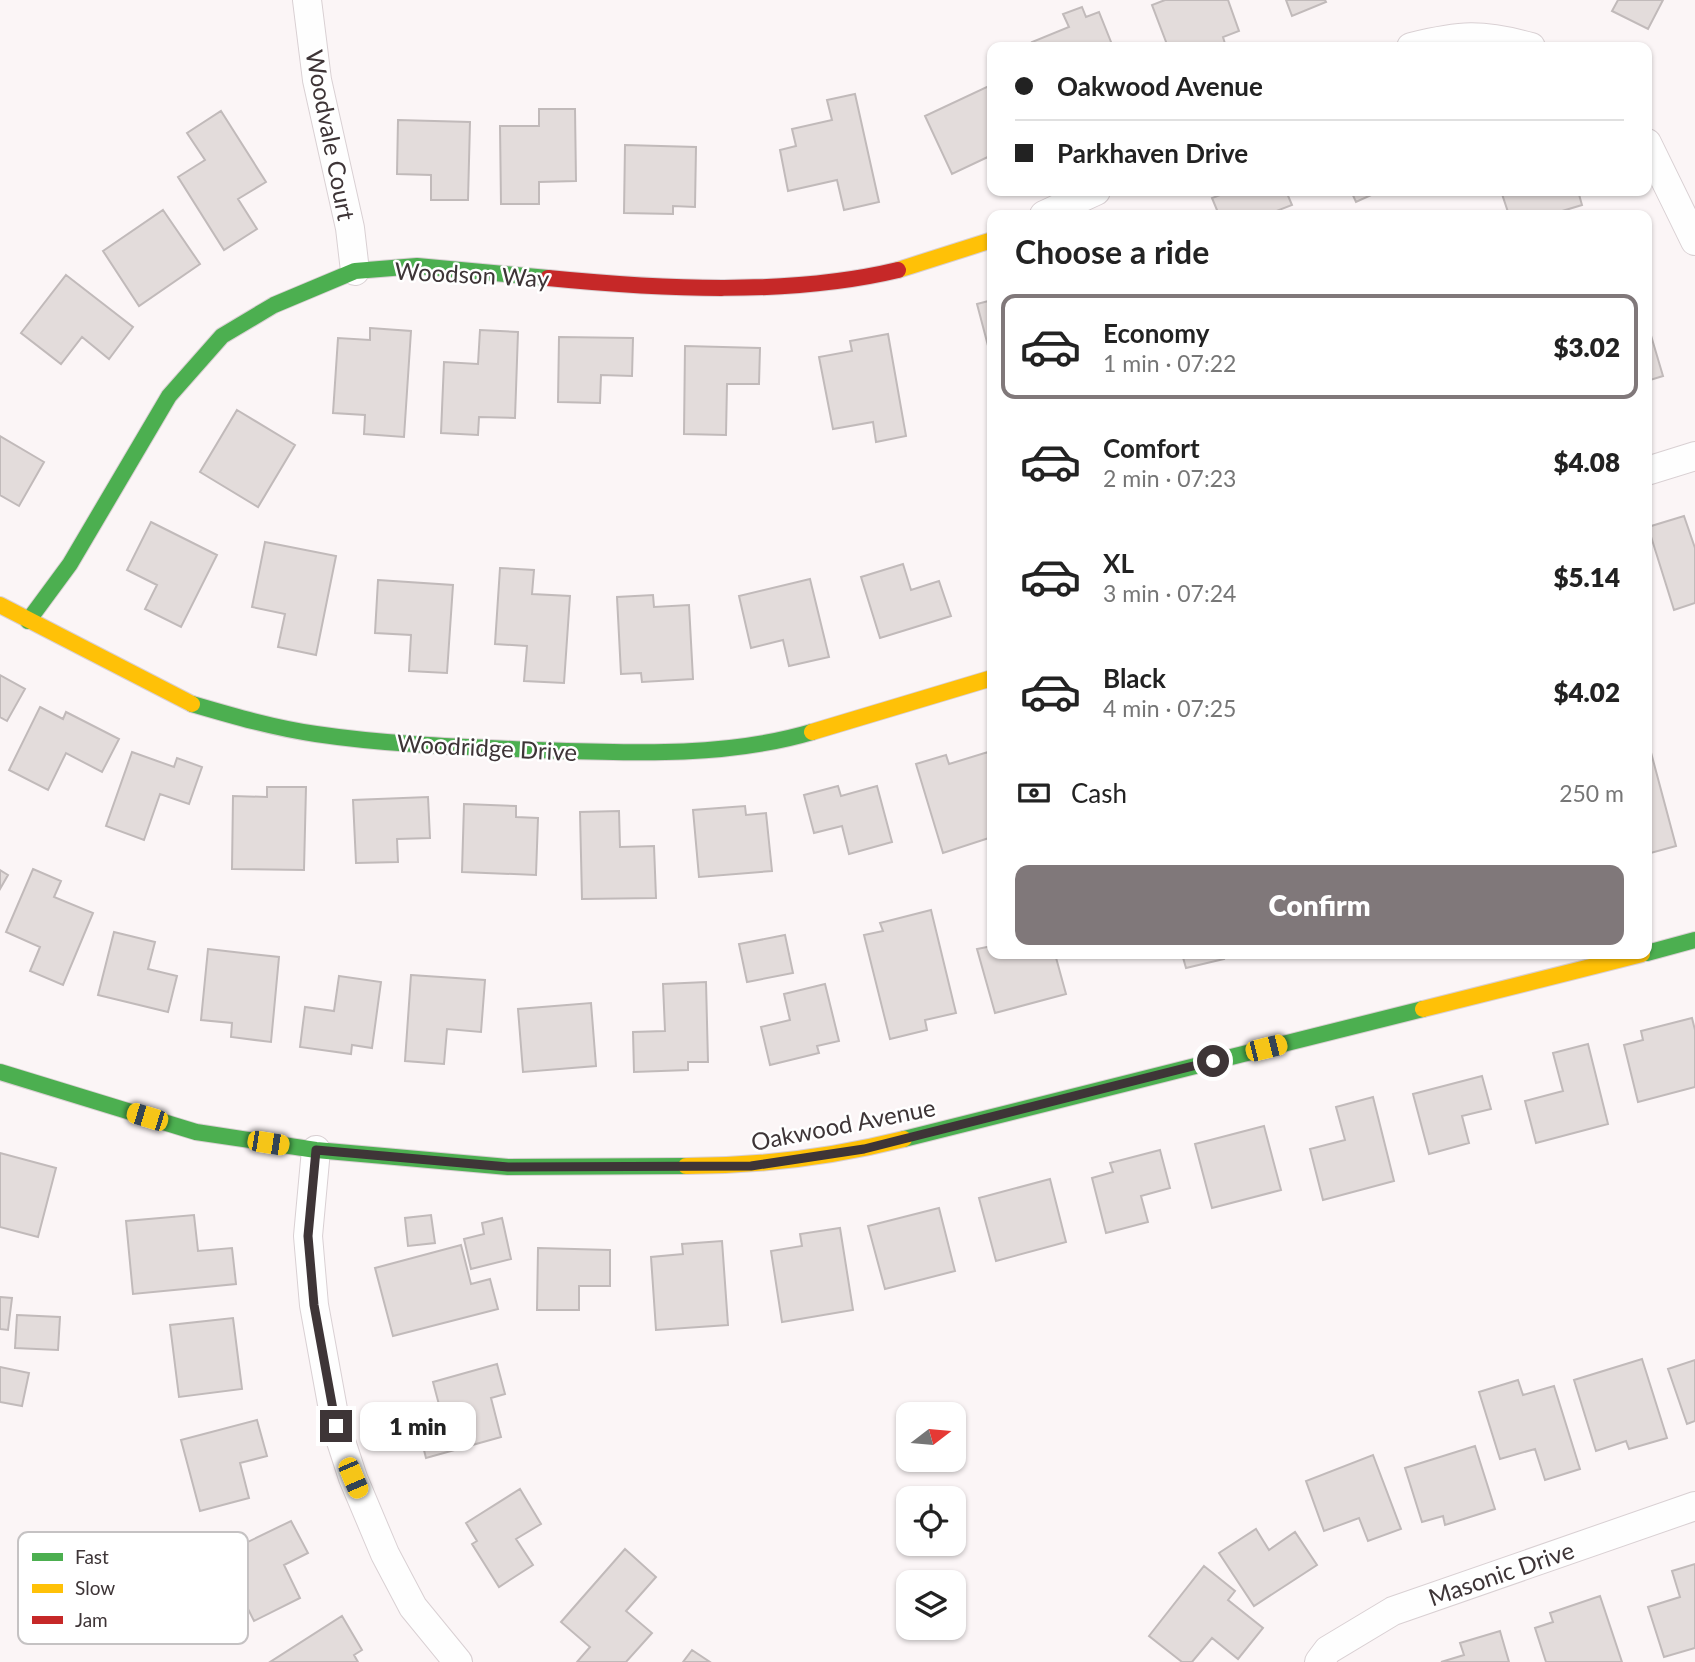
<!DOCTYPE html>
<html lang="en">
<head>
<meta charset="utf-8">
<style>
  body { margin:0; font-family:Lato,sans-serif; background:#f2f2f2; color:#222; height:100vh; display:flex; flex-direction:column; font-size:26px; white-space:nowrap }
  * { box-sizing:border-box; margin:0 }
  p { font-size:23px; color:#767676 }
  .icon { flex:none; width:38px; height:38px; fill:none; stroke:currentColor; stroke-width:2; stroke-linecap:round; stroke-linejoin:round }
  .map { position:relative; flex:1; overflow:hidden }
  .side { position:absolute; left:987px; top:210px; width:665px; height:749px; display:flex; flex-direction:column; background:#fff; border-radius:14px; box-shadow:0 2px 5px #0004 }
  .side>* { flex:none }
  .banner { position:absolute; left:987px; top:42px; width:665px; height:154px; border-radius:14px; box-shadow:0 2px 5px #0004; display:grid; align-content:center; height:154px; padding:0 28px; background:#fff }
  .needle { width:46px; rotate:74deg }
  .fabs { position:absolute; left:896px; top:1402px; display:grid; gap:14px }
  .fabs a { display:grid; place-items:center; width:70px; height:70px; border-radius:14px; background:#fff; box-shadow:0 2px 5px #0004; font-size:35px }
  .end { position:absolute; width:32px; height:32px; margin:-16px; border:9px solid #3e3537; background:#fff; box-shadow:0 0 0 4px #fff }
  .from { border-radius:50% }
  .bubble { position:absolute; height:49px; border-radius:14px; background:#fff; box-shadow:0 2px 5px #0004; font-size:23px; font-weight:800; line-height:49px; text-align:center }
  .car { position:absolute; width:21px; height:42px; margin:-21px -10px; border-radius:9px; box-shadow:0 0 5px 2px #0007; background:linear-gradient(#f5c518 24%,#345 0 40%,#f5c518 0 76%,#345 0 86%,#f5c518 0) }
  .banner b { display:flex; align-items:center; gap:24px; height:66px; font-size:26px }
  .banner b+b { border-top:2px solid #e0e0e0 }
  .banner i { width:18px; height:18px; background:#222 }
  ul { padding:0; list-style:none }
  li { display:flex; align-items:center; gap:21px; height:105px; margin:0 14px 10px; padding:0 14px; border:4px solid transparent; border-radius:14px }
  li div { flex:1 }
  li b { display:block; font-size:26px }
  li em { font-style:normal; font-weight:800 }
  li.on { border-color:#80787a }
  li>.icon { width:63px; height:63px; stroke-width:1.5 }
  h2 { padding:0 28px; font-size:32px; line-height:84px }
  .pay { display:flex; align-items:center; gap:18px; height:77px; padding:0 28px; font-size:26px }
  .pay p { margin-inline-start:auto }
  .cta { display:flex; gap:14px; margin-top:auto; padding:14px 28px }
  .cta a { flex:1; height:80px; border-radius:14px; background:#80787a; color:#fff; font-size:28px; font-weight:800; line-height:80px; text-align:center }
  .map>svg:first-child { display:block }
  .building { fill:#e3dcdb; stroke:#c1baba; stroke-width:2 }
  .lines { fill:none; stroke-linecap:round; stroke-linejoin:round }
  .street-casing { stroke:#d9d0d3; stroke-width:30 }
  .fast-casing { stroke:#d9d0d3; stroke-width:18 }
  .slow-casing { stroke:#d9d0d3; stroke-width:18 }
  .jam-casing { stroke:#d9d0d3; stroke-width:18 }
  .street { stroke:#fefefe; stroke-width:28 }
  .fast { stroke:#4caf50; stroke-width:16 }
  .slow { stroke:#ffc107; stroke-width:16 }
  .jam { stroke:#c62828; stroke-width:16 }
  .route { stroke:#3e3537; stroke-width:9 }
  .labels { text-anchor:middle; dominant-baseline:central; stroke-width:5; stroke-linejoin:round; paint-order:stroke }
  .street-label { font-size:24px; fill:#3e3537; stroke:#fff }
  .key { fill:#fff; stroke:#c5c2c3; stroke-width:2 }
  .key-label { font-size:19px; fill:#3e3537 }
</style>
</head>
<body>
<div class="map">
<svg width="1695" height="1662" viewBox="0 0 1695 1662">
  <rect width="100%" height="100%" fill="#fbf5f6"/>
  <path class="building" d="M1165 0H1228L1239 31 1223 37 1226 47H1168L1152 5Z
    M1286 0H1325L1326 2 1292 16Z
    M1618 0H1663L1648 29 1612 11Z
    M1082 7 1086 17 1099 12 1113 47H1034L1032 42 1069 27 1063 14Z
    M991 85 992 155 952 174 925 116Z
    M855 94 879 202 844 210 837 180 788 191 780 150 796 146 792 129 832 120 827 100Z
    M539 109H575L576 181 539 182V204H501L500 126H539Z
    M221 111 266 182 238 199 257 229 224 250 178 177 205 160 187 133Z
    M398 120 470 122 468 200H431V175L397 174Z
    M625 145 696 147 695 207 673 206V214L624 213Z
    M1231 191H1286L1292 205 1266 215H1219L1212 198Z
    M1351 191H1380L1356 202Z
    M1501 191H1578L1582 205 1549 215H1509Z
    M163 210 200 264 139 306 103 251Z
    M66 275 133 327 109 359 82 337 61 364 21 333Z
    M992 300V361L977 304Z
    M1647 322 1663 376 1647 381Z
    M370 328 411 331 404 437 364 434 365 415 333 413 338 338 370 340Z
    M480 330 518 332 515 418 479 417 478 435 441 433 444 362 478 364Z
    M888 334 906 436 876 442 873 422 833 429 819 357 852 351 850 341Z
    M559 337 633 338 632 376 601 375 600 403 558 402Z
    M685 346 760 348 759 384H727L726 435 684 434Z
    M237 410 295 445 258 507 200 472Z
    M0 436 44 462 19 506 0 495Z
    M1684 516 1695 548V603L1674 610 1648 527Z
    M151 522 217 555 181 627 145 609 157 585 127 570Z
    M265 542 336 556 316 655 278 647 285 614 252 607Z
    M903 564 911 590 939 581 951 616 880 638 861 577Z
    M500 568 534 570 532 594 570 596 564 683 524 681 527 646 495 644Z
    M810 579 829 657 789 666 783 640 751 648 739 596Z
    M378 580 453 585 447 673 409 671 411 635 375 633Z
    M653 595 654 607 689 605 693 679 642 682 641 673 621 674 617 597Z
    M0 675 25 689 7 721 0 717Z
    M40 707 63 719 66 712 119 739 102 772 66 753 48 790 9 770Z
    M1649 745 1676 846 1647 854V746Z
    M132 752 174 767 177 758 202 767 189 804 160 794 144 840 106 826Z
    M988 752 992 764V811L989 812 992 837 943 853 916 764 946 755 949 764Z
    M838 786 841 796 877 786 892 842 849 854 842 826 814 833 804 795Z
    M267 787H306L304 870 232 869 233 796 267 797Z
    M428 797 430 838 397 839 398 862 356 863 353 800Z
    M464 804 516 806V817L538 818 536 875 462 872Z
    M745 806 746 815 766 813 772 871 699 877 693 810Z
    M619 811 620 847 654 846 656 898 582 899 580 812Z
    M33 869 61 881 54 897 93 913 63 985 30 971 40 947 6 932Z
    M0 870 8 875 0 889Z
    M931 910 956 1013 925 1020 927 1030 890 1039 864 935 883 931 880 923Z
    M114 932 155 942 148 969 177 976 168 1012 98 995Z
    M785 935 793 973 747 982 739 944Z
    M992 946V954H1055L1066 994 995 1013 977 949Z
    M208 949 279 957 271 1042 231 1037 232 1023 201 1020Z
    M1182 954H1223L1224 959 1186 968Z
    M411 975 485 980 481 1032 447 1029 444 1064 405 1061Z
    M339 976 381 982 372 1048 352 1045 351 1054 300 1047 305 1007 334 1011Z
    M706 982 708 1062H688V1070L634 1072 633 1032 665 1031 663 984Z
    M825 984 839 1041 817 1046 819 1053 770 1065 761 1027 790 1020 784 994Z
    M591 1003 596 1066 523 1072 518 1009Z
    M1692 1018 1695 1030V1087L1638 1102 1624 1045 1643 1040 1641 1031Z
    M1588 1044 1608 1124 1536 1143 1525 1101 1563 1091 1553 1053Z
    M1482 1076 1491 1109 1462 1116 1469 1143 1429 1154 1413 1094Z
    M1373 1097 1394 1181 1323 1200 1310 1149 1345 1140 1336 1107Z
    M1264 1126 1281 1190 1212 1208 1195 1144Z
    M1160 1150 1170 1188 1141 1196 1148 1222 1106 1233 1092 1178 1113 1172 1110 1163Z
    M0 1153 56 1168 38 1237 0 1227Z
    M1050 1179 1066 1242 996 1261 979 1198Z
    M939 1208 955 1271 885 1289 868 1226Z
    M194 1215 198 1251 232 1248 236 1284 133 1294 126 1221Z
    M431 1215 435 1243 408 1246 405 1218Z
    M502 1218 511 1259 471 1269 464 1239 484 1234 482 1223Z
    M840 1228 853 1310 782 1322 771 1251 802 1246 800 1234Z
    M722 1241 728 1325 656 1330 651 1257 683 1254 682 1244Z
    M461 1245 471 1284 490 1279 498 1309 393 1336 375 1268Z
    M538 1248 610 1250V1286H579V1310H537Z
    M0 1297 12 1298 8 1330 0 1329Z
    M17 1315 60 1317 58 1350 15 1348Z
    M233 1318 242 1389 179 1397 170 1325Z
    M1642 1359 1667 1438 1629 1449 1626 1441 1596 1451 1574 1380Z
    M1695 1360V1421L1687 1424 1668 1369Z
    M497 1364 505 1394 491 1398 501 1437 426 1458 417 1423 442 1416 433 1382Z
    M0 1367 29 1373 22 1406 0 1402Z
    M1518 1380 1523 1395 1554 1386 1580 1469 1545 1480 1535 1449 1500 1459 1479 1392Z
    M257 1420 267 1456 240 1463 249 1498 200 1511 181 1440Z
    M1475 1446 1495 1509 1445 1525 1443 1516 1422 1522 1405 1468Z
    M1373 1455 1401 1529 1368 1541 1359 1518 1324 1531 1306 1481Z
    M520 1489 541 1524 516 1539 533 1565 499 1587 472 1544 477 1541 466 1523Z
    M291 1521 308 1553 284 1565 300 1598 254 1621 221 1555Z
    M1256 1529 1269 1550 1295 1532 1317 1565 1254 1606 1219 1553Z
    M625 1549 656 1577 626 1611 652 1633 626 1662H577L590 1647 561 1622Z
    M1695 1564V1648L1664 1657 1648 1607 1680 1597 1672 1571Z
    M1204 1566 1235 1591 1228 1600 1263 1628 1238 1659 1212 1638 1192 1662H1182L1149 1636Z
    M1600 1596 1622 1662H1546L1535 1628 1553 1622 1550 1613Z
    M342 1616 362 1650 354 1655 358 1662H270Z
    M1500 1631 1509 1662H1441L1464 1655 1460 1643Z
    M692 1650 710 1662H683Z"/>
  <g class="lines">
    <defs>
      <path id="street" d="M307 0 317 80 350 228 355 271
        M1411 47C1460 35 1481 33 1531 47
        M1647 143 1695 241
        M1044 215 1096 191
        M1647 471 1695 456
        M316 1150 308 1236 314 1305 336 1426 353 1478 385 1554 413 1607 458 1662
        M1319 1662 1328 1650 1393 1611 1695 1506"/>
      <path id="fast" d="M28 621 70 564 169 396 222 336 274 305 355 271 417 266 548 278
        M192 704C233 716 274 728 316 734 390 745 464 747 538 750 629 753 724 758 812 732
        M1647 953 1695 940
        M0 1072 196 1132 316 1150 508 1167 686 1166
        M904 1139 1423 1009"/>
      <path id="slow" d="M898 270 992 240
        M0 605 192 704
        M812 732 992 678
        M1423 1009 1642 954
        M686 1166C760 1166 832 1157 904 1139"/>
      <path id="jam" d="M548 278C659 289 790 296 898 270"/>
    </defs>
    <use href="#street" class="street-casing"/>
    <use href="#fast" class="fast-casing"/>
    <use href="#slow" class="slow-casing"/>
    <use href="#jam" class="jam-casing"/>
    <use href="#street" class="street"/>
    <use href="#fast" class="fast"/>
    <use href="#slow" class="slow"/>
    <use href="#jam" class="jam"/>
  </g>
  <g class="lines">
    <path class="route" d="M336 1426 314 1305 308 1236 316 1150 508 1167 751 1166 864 1149 1213 1061"/>
  </g>
  <g class="labels">
    <g class="street-label">
      <text transform="translate(331 135) rotate(79)">Woodvale Court</text>
      <text transform="translate(472 274) rotate(3)">Woodson Way</text>
      <text transform="translate(487 747) rotate(3)">Woodridge Drive</text>
      <text transform="translate(843 1124) rotate(-11)">Oakwood Avenue</text>
      <text transform="translate(1501 1573) rotate(-19)">Masonic Drive</text>
    </g>
  </g>
  <rect x="18" y="1532" width="230" height="112" rx="10" class="key"/>
  <rect x="32" y="1553" width="31" height="8" fill="#4caf50"/>
  <rect x="32" y="1584" width="31" height="9" fill="#ffc107"/>
  <rect x="32" y="1616" width="31" height="8" fill="#c62828"/>
  <g class="key-label">
    <text x="75" y="1564">Fast</text>
    <text x="75" y="1595">Slow</text>
    <text x="75" y="1627">Jam</text>
  </g>
</svg>
<div class="fabs">
<a><svg class="needle" viewBox="-14 -14 28 28"><path d="M0-13l5 13h-10z" fill="#e53935"/><path d="M0 13l5-13h-10z" fill="#767676"/></svg></a>
<a><svg class="icon" aria-label="locate" viewBox="0 0 24 24"><circle cx="12" cy="12" r="6"/><path d="M12 2v4M12 18v4M2 12h4M18 12h4"/></svg></a>
<a><svg class="icon" aria-label="layers" viewBox="0 0 24 24"><path d="M12 4l9 5-9 5-9-5zM3 14l9 5 9-5"/></svg></a>
</div>
<i class="end from" style="left:1213px;top:1061px"></i>
<i class="end" style="left:336px;top:1426px"></i>
<div class="bubble" style="left:360px;top:1402px;width:116px">1 min</div>
<i class="car" style="left:1266px;top:1048px;rotate:76deg"></i>
<i class="car" style="left:147px;top:1117px;rotate:287deg"></i>
<i class="car" style="left:268px;top:1143px;rotate:99deg"></i>
<i class="car" style="left:353px;top:1478px;rotate:157deg"></i>
<div class="banner">
<b><i class="from"></i>Oakwood Avenue</b>
<b><i></i>Parkhaven Drive</b>
</div>
<section class="side">
<h2>Choose a ride</h2>
<ul>
<li class="on"><svg class="icon" aria-label="car" viewBox="0 0 24 24"><path d="M5 17H2v-5l4-1 3-4h7l3 4 3 1v5h-3M9 17h6M6 11h13"/><circle cx="7" cy="17" r="2"/><circle cx="17" cy="17" r="2"/></svg><div><b>Economy</b><p>1 min · 07:22</p></div><em>$3.02</em></li>
<li><svg class="icon" aria-label="car" viewBox="0 0 24 24"><path d="M5 17H2v-5l4-1 3-4h7l3 4 3 1v5h-3M9 17h6M6 11h13"/><circle cx="7" cy="17" r="2"/><circle cx="17" cy="17" r="2"/></svg><div><b>Comfort</b><p>2 min · 07:23</p></div><em>$4.08</em></li>
<li><svg class="icon" aria-label="car" viewBox="0 0 24 24"><path d="M5 17H2v-5l4-1 3-4h7l3 4 3 1v5h-3M9 17h6M6 11h13"/><circle cx="7" cy="17" r="2"/><circle cx="17" cy="17" r="2"/></svg><div><b>XL</b><p>3 min · 07:24</p></div><em>$5.14</em></li>
<li><svg class="icon" aria-label="car" viewBox="0 0 24 24"><path d="M5 17H2v-5l4-1 3-4h7l3 4 3 1v5h-3M9 17h6M6 11h13"/><circle cx="7" cy="17" r="2"/><circle cx="17" cy="17" r="2"/></svg><div><b>Black</b><p>4 min · 07:25</p></div><em>$4.02</em></li>
</ul>
<div class="pay"><svg class="icon" aria-label="cash" viewBox="0 0 24 24"><path d="M3 7h18v10H3z"/><circle cx="12" cy="12" r="2"/></svg>Cash<p>250 m</p></div>
<div class="cta"><a>Confirm</a></div>
</section>
</div>
</body>
</html>
